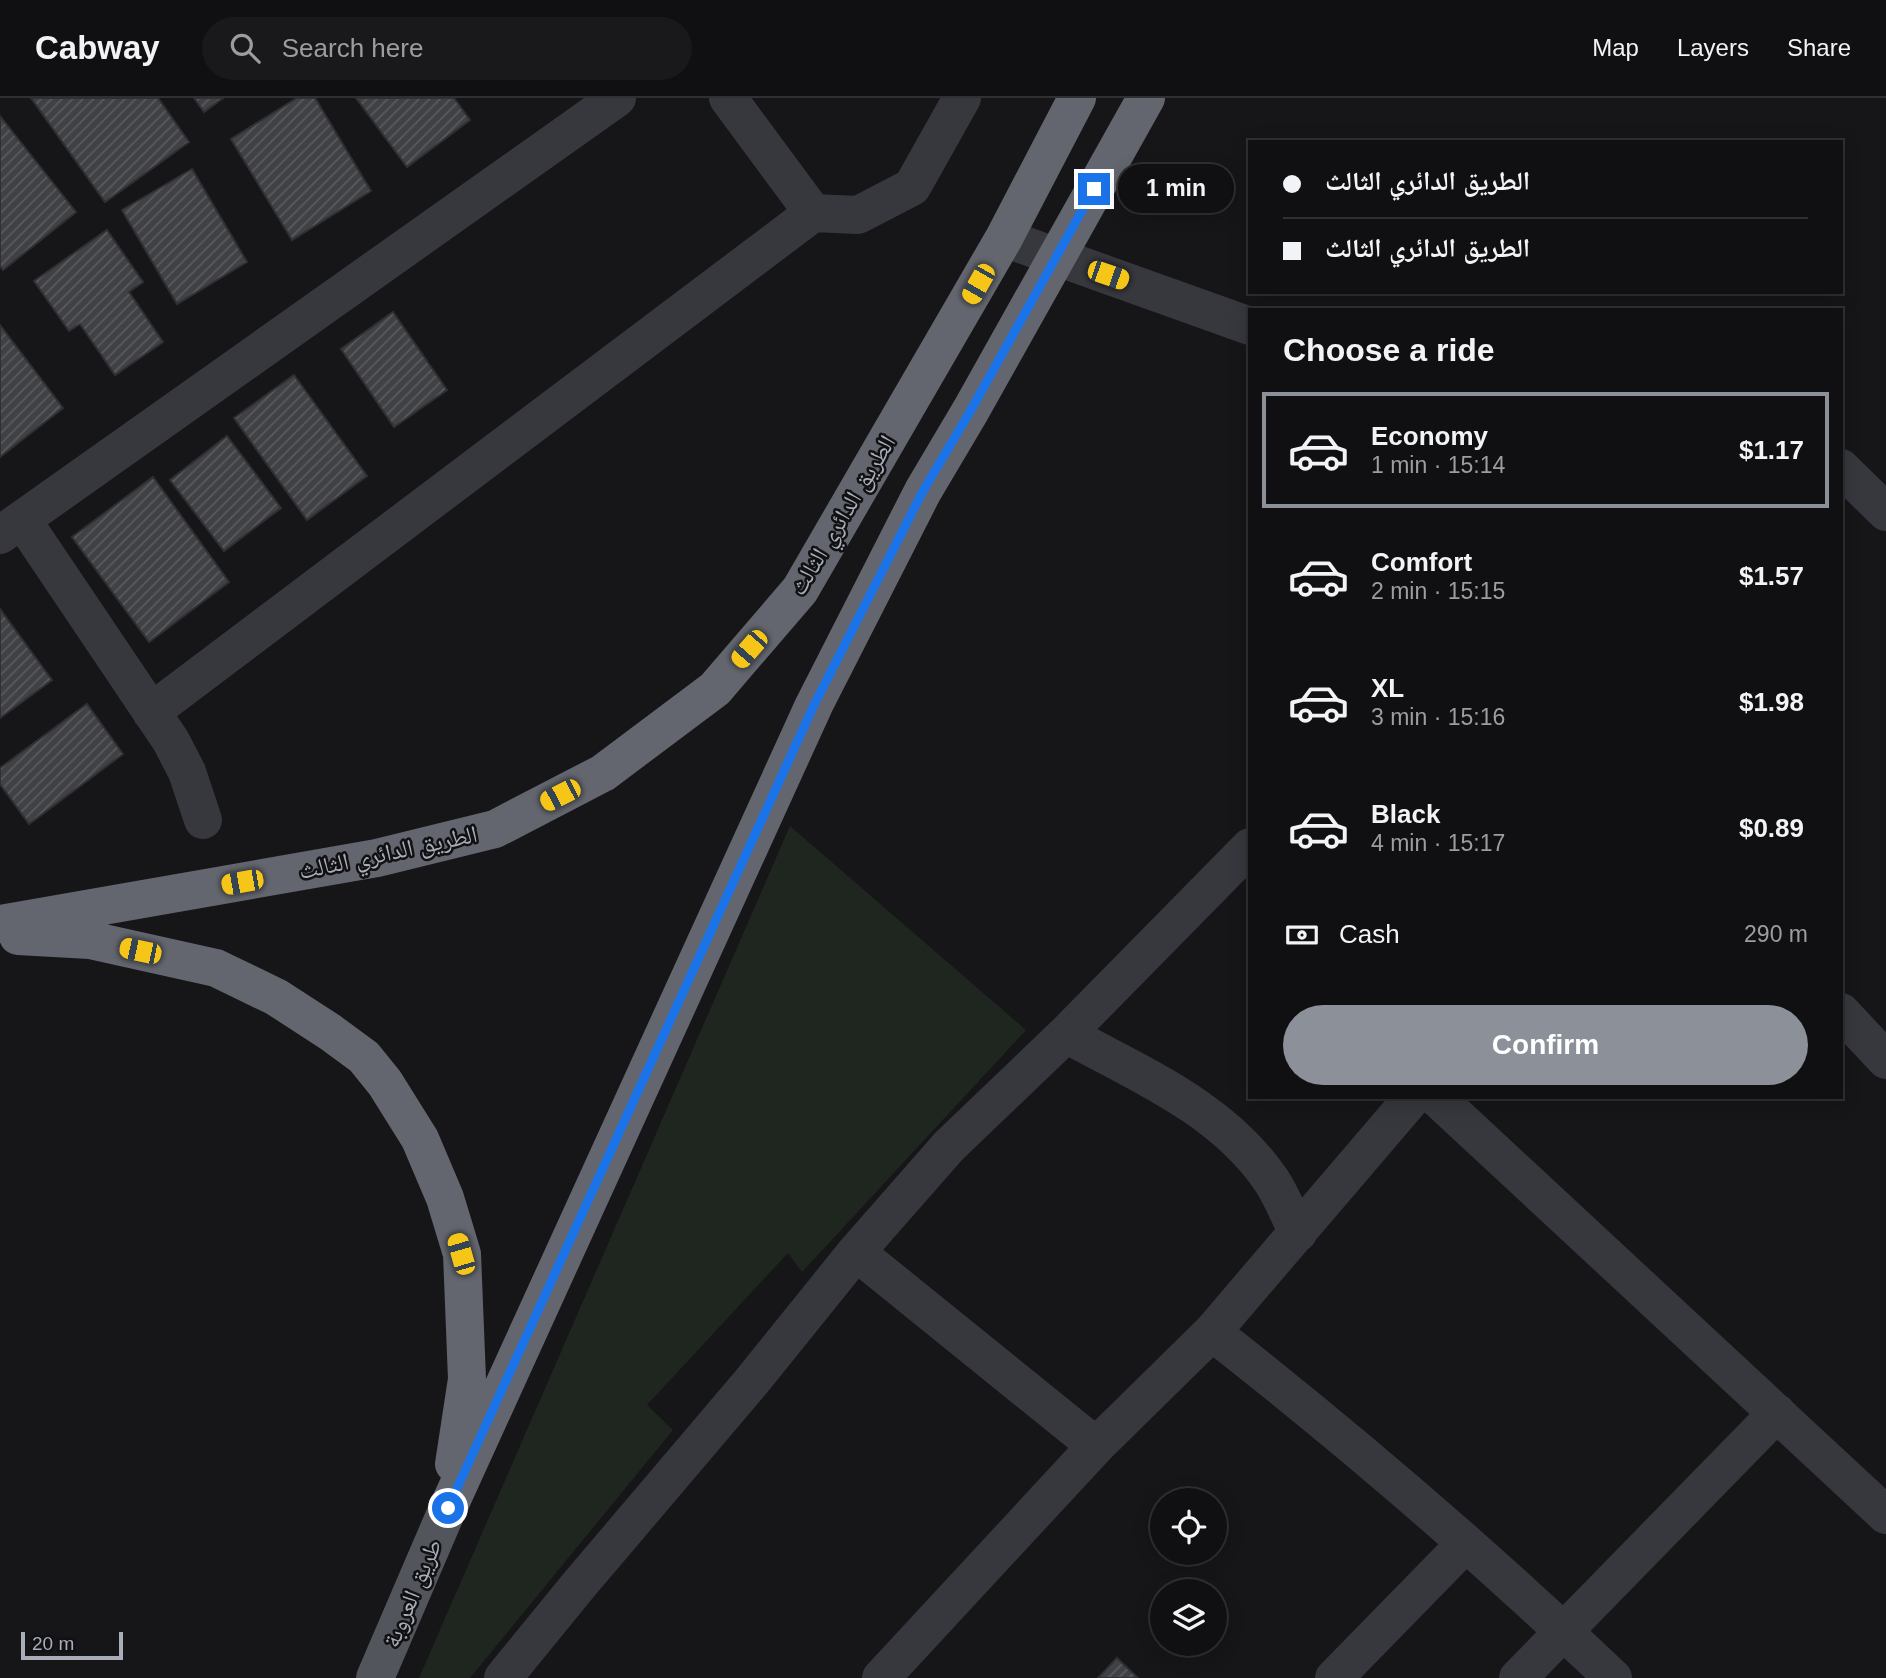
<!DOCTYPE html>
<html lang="en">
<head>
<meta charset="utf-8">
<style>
  body { margin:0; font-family:Arial,"Noto Naskh Arabic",sans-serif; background:#19191b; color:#f1f3f6; height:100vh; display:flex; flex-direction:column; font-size:26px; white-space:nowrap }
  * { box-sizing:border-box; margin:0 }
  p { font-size:23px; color:#9c9d9f }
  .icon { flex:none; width:38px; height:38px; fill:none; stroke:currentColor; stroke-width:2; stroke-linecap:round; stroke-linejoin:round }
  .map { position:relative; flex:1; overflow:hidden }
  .panel { position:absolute; left:1248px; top:210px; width:595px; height:791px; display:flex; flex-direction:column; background:#101012; border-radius:0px; box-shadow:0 4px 18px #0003,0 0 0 2px #303032 }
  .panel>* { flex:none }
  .guide { position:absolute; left:1248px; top:42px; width:595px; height:154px; border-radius:0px; box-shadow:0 4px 18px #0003,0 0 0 2px #303032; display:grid; align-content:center; height:154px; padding:0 35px; background:#101012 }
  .buttons { position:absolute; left:1150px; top:1390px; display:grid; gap:14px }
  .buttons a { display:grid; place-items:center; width:77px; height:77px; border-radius:50%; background:#101012; box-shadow:0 4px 18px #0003,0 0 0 2px #303032; font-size:35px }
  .scale { position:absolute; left:21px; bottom:18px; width:102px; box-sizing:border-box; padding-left:7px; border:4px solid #a8adb8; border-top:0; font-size:19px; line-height:24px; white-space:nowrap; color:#a8adb8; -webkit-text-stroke:5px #111113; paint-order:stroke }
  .end { position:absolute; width:32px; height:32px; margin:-16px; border:9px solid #1a73e8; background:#fff; box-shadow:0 0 0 4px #fff }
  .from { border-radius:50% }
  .bubble { position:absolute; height:49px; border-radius:24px; background:#101012; box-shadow:0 4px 18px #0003,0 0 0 2px #303032; font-size:23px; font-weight:800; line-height:49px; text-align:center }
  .car { position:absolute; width:21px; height:42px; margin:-21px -10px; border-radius:9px; box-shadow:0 0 5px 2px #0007; background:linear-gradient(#f5c518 24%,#345 0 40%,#f5c518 0 76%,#345 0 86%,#f5c518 0) }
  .guide b { display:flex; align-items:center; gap:24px; height:66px; font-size:26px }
  .guide b+b { border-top:2px solid #303032 }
  .guide i { width:18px; height:18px; background:#f1f3f6 }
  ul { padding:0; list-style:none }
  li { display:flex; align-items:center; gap:21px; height:116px; margin:0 14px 10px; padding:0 21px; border:4px solid transparent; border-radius:0px }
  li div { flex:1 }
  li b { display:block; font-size:26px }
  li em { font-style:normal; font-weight:800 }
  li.selected { border-color:#8c9099 }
  li>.icon { width:63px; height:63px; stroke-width:1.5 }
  h2 { padding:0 35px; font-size:32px; line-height:84px }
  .pay { display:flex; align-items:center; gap:18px; height:77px; padding:0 35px; font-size:26px }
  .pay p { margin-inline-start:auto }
  .cta { display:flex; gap:14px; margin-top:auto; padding:14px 35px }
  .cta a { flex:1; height:80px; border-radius:42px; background:#8c9099; color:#fff; font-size:28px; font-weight:800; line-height:80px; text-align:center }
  header { display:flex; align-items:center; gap:42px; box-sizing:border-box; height:98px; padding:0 35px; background:#101012; border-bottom:2px solid #303032 }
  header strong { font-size:33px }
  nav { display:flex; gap:38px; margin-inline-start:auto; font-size:24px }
  .search { width:490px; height:63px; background:#19191b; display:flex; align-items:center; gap:18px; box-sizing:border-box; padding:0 24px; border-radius:38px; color:#9c9d9f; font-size:26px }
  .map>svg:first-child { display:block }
  .garden { fill:#1e261f }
  .building { fill:url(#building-hatch); stroke:#303034; stroke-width:2 }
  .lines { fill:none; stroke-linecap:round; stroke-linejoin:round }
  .minor { stroke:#37383d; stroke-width:38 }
  .major { stroke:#53555c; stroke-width:38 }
  .highway { stroke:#63666e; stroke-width:38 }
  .route { stroke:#1a73e8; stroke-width:9 }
  .labels { text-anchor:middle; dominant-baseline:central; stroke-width:5; stroke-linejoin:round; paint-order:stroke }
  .street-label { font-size:24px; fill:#a8adb8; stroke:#111113 }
</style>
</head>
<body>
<header>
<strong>Cabway</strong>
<div class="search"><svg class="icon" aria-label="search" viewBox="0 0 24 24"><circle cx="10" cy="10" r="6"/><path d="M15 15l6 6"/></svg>Search here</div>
<nav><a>Map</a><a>Layers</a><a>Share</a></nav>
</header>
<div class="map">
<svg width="1886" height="1580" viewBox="0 0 1886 1580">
  <defs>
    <pattern id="building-hatch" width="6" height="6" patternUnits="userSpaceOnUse" patternTransform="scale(1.75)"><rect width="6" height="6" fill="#404145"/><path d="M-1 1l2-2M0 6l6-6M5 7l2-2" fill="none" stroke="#595a5e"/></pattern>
  </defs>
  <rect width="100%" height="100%" fill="#161618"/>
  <path class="garden" d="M790 728 1026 932 802 1174 788 1155 647 1307 673 1332 470 1580H419Z"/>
  <path class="building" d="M31 0H158L189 44 105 104Z
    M194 0H223L204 14Z
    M297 0H315L371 93 292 142 231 41Z
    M356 0H454L470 22 407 69Z
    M0 18 76 114 3 172 0 168Z
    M192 71 247 164 177 206 122 112Z
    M107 132 143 184 129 194 163 244 115 277 80 226 69 233 34 183Z
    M393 214 447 292 394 329 341 251Z
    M0 227 63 310 0 359Z
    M294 277 367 378 307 422 234 320Z
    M227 338 281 410 224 453 170 382Z
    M153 379 229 484 149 544 72 439Z
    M0 511 52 582 0 620Z
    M87 606 123 656 29 726 0 686V670Z
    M1117 1560 1138 1580H1098Z"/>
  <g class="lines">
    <path class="minor" d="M728 0 813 115 858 117 912 89 962 0
      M1004 140 1250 228
      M1841 370 1886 414
      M23 423 171 643 187 674 203 722
      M0 437 617 0
      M151 614 813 115
      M1841 914 1886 962
      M1066 936C1139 976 1222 1010 1271 1082 1282 1098 1289 1118 1298 1135
      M1436 999 1886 1417
      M856 1154 1096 1348
      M1212 1234C1351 1343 1485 1458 1613 1580
      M503 1580 578 1488 752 1283 856 1154 949 1048 1066 936 1250 749
      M881 1580 1096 1348 1212 1234 1413 999
      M1334 1580 1466 1445
      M1518 1580 1777 1315"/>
    <path class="major" d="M375 1580 448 1410"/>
    <path class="highway" d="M0 826 377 760 495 731 603 675 715 591 800 492 1004 140 1077 0
      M18 838 90 842 216 870 276 899 330 934 364 959 385 985 420 1041 445 1100 462 1156 467 1281 454 1366
      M448 1410 814 607 923 393 971 312 1146 0"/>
  </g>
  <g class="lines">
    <path class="route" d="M448 1410 814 607 923 393 971 312 1094 91"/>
  </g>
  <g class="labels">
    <g class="street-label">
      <text transform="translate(842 417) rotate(-59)">الطريق الدائري الثالث</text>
      <text transform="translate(388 754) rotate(-12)">الطريق الدائري الثالث</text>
      <text transform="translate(412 1495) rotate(-67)">طريق العروبة</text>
    </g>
  </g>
</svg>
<div class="buttons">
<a><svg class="icon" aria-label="locate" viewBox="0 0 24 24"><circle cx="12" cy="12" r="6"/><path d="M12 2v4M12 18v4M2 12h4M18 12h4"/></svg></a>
<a><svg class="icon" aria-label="layers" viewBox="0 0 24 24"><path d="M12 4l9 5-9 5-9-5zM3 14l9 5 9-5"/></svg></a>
</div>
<div class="scale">20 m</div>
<i class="end from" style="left:448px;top:1410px"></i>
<i class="end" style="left:1094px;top:91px"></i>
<div class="bubble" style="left:1118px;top:66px;width:116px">1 min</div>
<i class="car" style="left:1108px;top:177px;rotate:109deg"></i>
<i class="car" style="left:978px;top:186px;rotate:210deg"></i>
<i class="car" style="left:749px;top:551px;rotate:221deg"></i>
<i class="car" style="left:560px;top:697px;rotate:243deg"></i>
<i class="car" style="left:242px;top:784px;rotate:260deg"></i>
<i class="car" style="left:140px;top:853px;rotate:282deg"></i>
<i class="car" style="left:461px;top:1156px;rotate:344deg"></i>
<div class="guide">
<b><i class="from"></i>الطريق الدائري الثالث</b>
<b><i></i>الطريق الدائري الثالث</b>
</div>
<section class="panel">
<h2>Choose a ride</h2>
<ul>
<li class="selected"><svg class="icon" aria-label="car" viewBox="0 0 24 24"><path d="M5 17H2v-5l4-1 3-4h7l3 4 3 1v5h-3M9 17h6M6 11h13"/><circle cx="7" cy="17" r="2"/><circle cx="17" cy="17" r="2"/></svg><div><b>Economy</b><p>1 min · 15:14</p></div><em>$1.17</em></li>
<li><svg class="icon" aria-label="car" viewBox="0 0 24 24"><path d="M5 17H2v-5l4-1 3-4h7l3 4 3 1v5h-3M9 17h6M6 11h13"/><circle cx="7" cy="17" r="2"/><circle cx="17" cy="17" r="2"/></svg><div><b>Comfort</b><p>2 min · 15:15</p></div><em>$1.57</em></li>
<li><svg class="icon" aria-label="car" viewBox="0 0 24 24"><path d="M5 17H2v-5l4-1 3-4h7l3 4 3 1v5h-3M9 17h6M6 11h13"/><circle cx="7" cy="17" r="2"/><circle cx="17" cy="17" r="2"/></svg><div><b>XL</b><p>3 min · 15:16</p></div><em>$1.98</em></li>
<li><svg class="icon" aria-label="car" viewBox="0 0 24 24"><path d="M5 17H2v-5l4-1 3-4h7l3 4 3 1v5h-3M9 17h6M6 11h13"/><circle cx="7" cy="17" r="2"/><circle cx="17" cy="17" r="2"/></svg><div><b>Black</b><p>4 min · 15:17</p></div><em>$0.89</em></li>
</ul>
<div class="pay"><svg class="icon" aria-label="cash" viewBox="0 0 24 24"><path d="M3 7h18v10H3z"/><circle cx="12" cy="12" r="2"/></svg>Cash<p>290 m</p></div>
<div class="cta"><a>Confirm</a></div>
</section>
</div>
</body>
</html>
